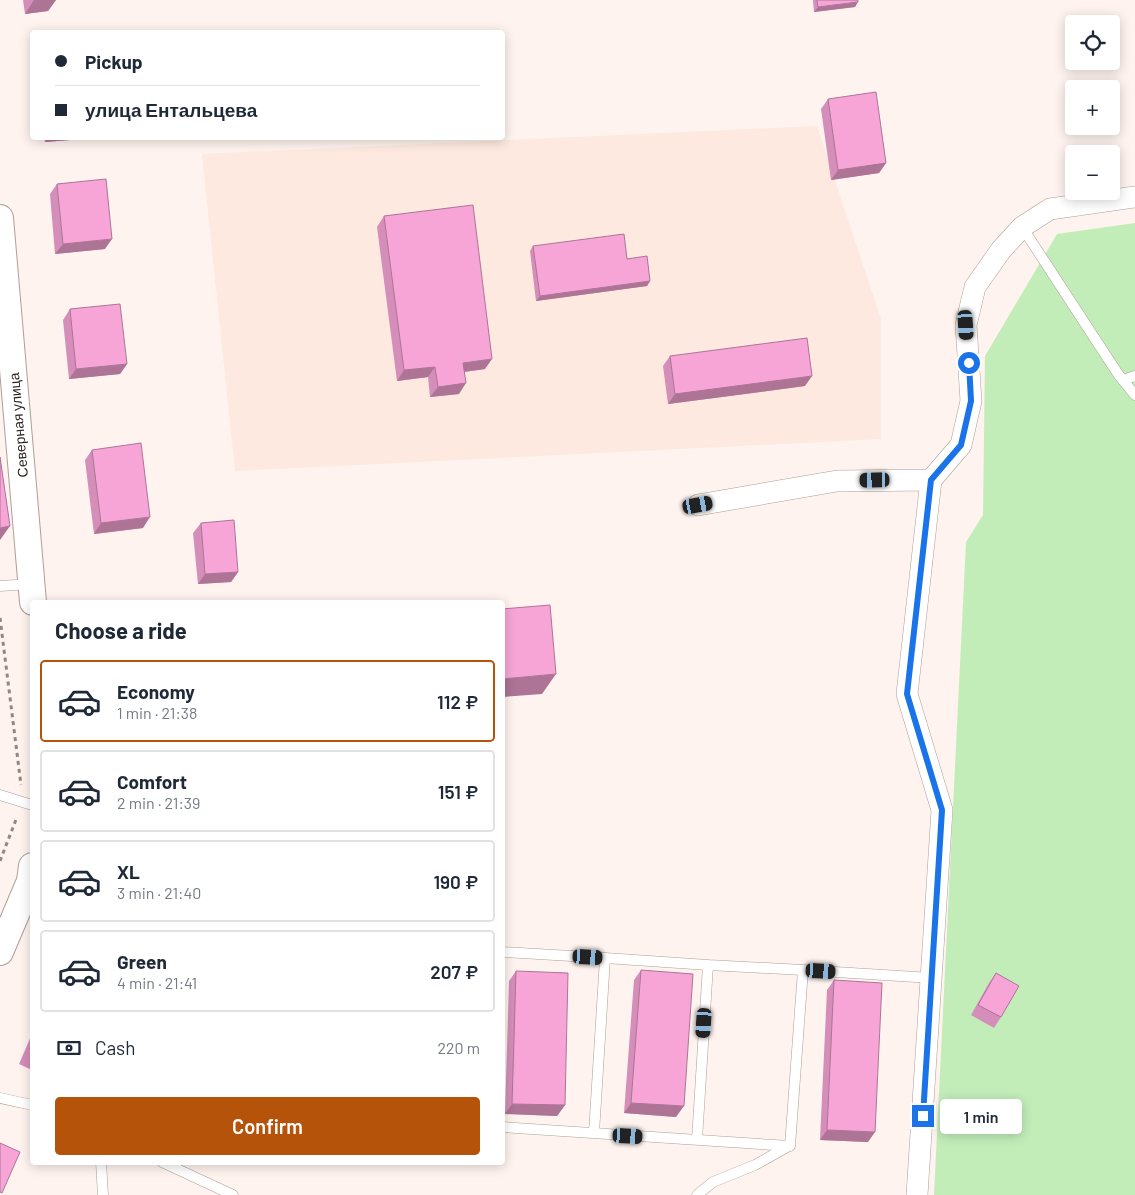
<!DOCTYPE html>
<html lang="en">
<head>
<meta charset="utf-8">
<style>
  body { margin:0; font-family:Barlow,sans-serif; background:#f6f6f7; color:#1f2937; height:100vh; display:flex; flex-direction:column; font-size:19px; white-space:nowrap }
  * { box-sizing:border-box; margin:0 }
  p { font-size:16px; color:#747a83 }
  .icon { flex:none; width:28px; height:28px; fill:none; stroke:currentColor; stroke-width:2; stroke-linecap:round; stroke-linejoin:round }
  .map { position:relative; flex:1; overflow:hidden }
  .sheet { position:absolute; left:30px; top:600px; width:475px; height:565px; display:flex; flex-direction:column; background:#fff; border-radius:5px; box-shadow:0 2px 12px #0003 }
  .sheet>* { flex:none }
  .guide { position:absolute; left:30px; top:30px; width:475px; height:110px; border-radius:5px; box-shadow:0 2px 12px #0003; display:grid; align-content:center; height:110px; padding:0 25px; background:#fff }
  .buttons { position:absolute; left:1065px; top:15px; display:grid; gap:10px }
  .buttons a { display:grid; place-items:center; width:55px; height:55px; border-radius:5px; background:#fff; box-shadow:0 2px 12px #0003; font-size:25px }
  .end { position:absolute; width:22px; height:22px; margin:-11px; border:6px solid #1a73e8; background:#fff; box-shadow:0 0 0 2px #fff }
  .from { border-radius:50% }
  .bubble { position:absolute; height:35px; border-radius:5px; background:#fff; box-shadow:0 2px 12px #0003; font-size:16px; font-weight:600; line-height:35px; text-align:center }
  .car { position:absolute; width:15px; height:30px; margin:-15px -8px; border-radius:6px; box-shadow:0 0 4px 1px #0007; background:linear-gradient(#222 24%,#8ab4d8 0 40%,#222 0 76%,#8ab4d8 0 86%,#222 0) }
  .guide b { display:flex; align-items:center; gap:18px; height:48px; font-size:19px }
  .guide b+b { border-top:1px solid #e0e1e3 }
  .guide i { width:12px; height:12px; background:#1f2937 }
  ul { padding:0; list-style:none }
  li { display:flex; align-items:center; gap:15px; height:82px; margin:0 10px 8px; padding:0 15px; border:2px solid #e0e1e3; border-radius:5px }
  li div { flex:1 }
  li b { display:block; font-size:19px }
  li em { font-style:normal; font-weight:600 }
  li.on { border-color:#b45309 }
  li>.icon { width:45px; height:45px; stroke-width:1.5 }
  h2 { padding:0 25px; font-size:22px; line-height:60px }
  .pay { display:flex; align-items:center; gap:12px; height:55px; padding:0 25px; font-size:19px }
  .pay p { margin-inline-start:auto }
  .cta { display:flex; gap:10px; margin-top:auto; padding:10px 25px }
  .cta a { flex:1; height:58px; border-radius:5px; background:#b45309; color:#fff; font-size:20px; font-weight:600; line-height:58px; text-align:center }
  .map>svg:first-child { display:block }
  .built { fill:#fde9df }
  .green { fill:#c2edb9 }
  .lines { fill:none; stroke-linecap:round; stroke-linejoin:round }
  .service-casing { stroke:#ae9e96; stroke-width:11 }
  .minor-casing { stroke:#ae9e96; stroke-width:22 }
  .tertiary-casing { stroke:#ae9e96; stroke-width:28 }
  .path { stroke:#918884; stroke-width:3; stroke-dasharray:4 4; stroke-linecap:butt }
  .service { stroke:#fff; stroke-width:10 }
  .minor { stroke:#fff; stroke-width:21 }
  .tertiary { stroke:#fff; stroke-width:26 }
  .wall { fill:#d48eb9 }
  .shaded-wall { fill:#ad7496 }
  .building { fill:#f7a5d7; stroke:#ad7496 }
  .route { stroke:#1a73e8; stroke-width:6 }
  .labels { text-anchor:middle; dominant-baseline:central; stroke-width:4.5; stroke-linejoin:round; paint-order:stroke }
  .street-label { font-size:14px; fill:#2b2421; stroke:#fff }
</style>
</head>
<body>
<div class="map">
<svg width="1135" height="1195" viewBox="0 0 1135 1195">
  <rect width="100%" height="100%" fill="#fef3ee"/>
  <path class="built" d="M817 126 881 319V439L235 471 202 154Z"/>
  <path class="green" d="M1135 223V1195H934L966 542 983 515 985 356 1057 234Z"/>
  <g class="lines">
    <defs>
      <path id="service" d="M1022 227 1118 374 1135 395
        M1123 380 1135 376
        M0 586 31 584
        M0 795 32 805
        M502 952 605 958
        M0 1098 32 1105
        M502 1127 790 1146
        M594 1133 605 958 708 965
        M697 1140 708 965 803 970
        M790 1146 803 970 932 978
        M101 1162 103 1195
        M162 1162 233 1195
        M697 1195 713 1182 755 1165 789 1146"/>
      <path id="minor" d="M698 505 837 481 931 480 961 445 971 401 966 325 975 287 1001 250 1022 227 1050 209 1135 197
        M917 1195 942 810 907 694 931 480"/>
      <path id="tertiary" d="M0 218 33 602
        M0 952 30 881 32 866"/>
    </defs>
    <use href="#service" class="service-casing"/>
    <use href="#minor" class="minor-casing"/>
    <use href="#tertiary" class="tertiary-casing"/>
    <path class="path" d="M0 618 21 785
      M0 861 17 817"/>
    <use href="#service" class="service"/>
    <use href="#minor" class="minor"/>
    <use href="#tertiary" class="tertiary"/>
  </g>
  <path class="wall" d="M23 0H56L48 11 25 14Z
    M813 0H858L855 7 814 12Z
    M828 99 886 163 879 173 831 180 821 109Z
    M44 138H95L45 142Z
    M57 184 105 249 55 254 50 194Z
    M384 216 485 369 464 372 459 394 430 397 428 377 397 381 377 227Z
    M533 246 627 259 650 281 647 286 536 301 530 251Z
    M70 309 127 364 120 374 69 379 63 320Z
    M670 356 805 386 668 404 663 366Z
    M92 450 143 528 94 534 85 460Z
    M201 523 238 572 231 582 198 584 193 533Z
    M641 970 676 1117 624 1113 634 980Z
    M516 971 565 1105 557 1116 505 1114 509 981Z
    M996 973 1001 1017 994 1028 971 1015 989 983Z
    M834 980 868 1142 820 1140 827 990Z
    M32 1034V1070L19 1064Z"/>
  <path class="shaded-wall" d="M34 0H56L48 11 25 14Z
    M858 2 855 7 814 12 818 7Z
    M48 138H95L45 142Z
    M886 163 879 173 831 180 838 170Z
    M112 239 105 249 55 254 63 244Z
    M650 281 647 286 536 301 540 296Z
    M492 359 485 369 456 373 463 363Z
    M127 364 120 374 69 379 76 369Z
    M435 367 428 377 397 381 404 370Z
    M812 376 805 386 668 404 675 394Z
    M466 383 459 394 430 397 438 387Z
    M150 517 143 528 94 534 101 523Z
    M10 526 0 540V528Z
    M238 572 231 582 198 584 205 574Z
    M556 674 542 694 502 697V679Z
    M631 1103 684 1106 676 1117 624 1113Z
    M512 1104 565 1105 557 1116 505 1114Z
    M827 1130 875 1132 868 1142 820 1140Z"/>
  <path class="building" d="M817 0H858V2L818 7Z
    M876 92 886 163 838 170 828 99Z
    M106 179 112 239 63 244 57 184Z
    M473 205 492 359 463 363 466 383 438 387 435 367 404 370 384 216Z
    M624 234 627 259 647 256 650 281 540 296 533 246Z
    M120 304 127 364 76 369 70 309Z
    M807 338 812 376 675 394 670 356Z
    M141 443 150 517 101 523 92 450Z
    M0 457 10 526 0 528Z
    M234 520 238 572 205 574 201 523Z
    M550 605 556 674 502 679V609Z
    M641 970 693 974 684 1106 631 1103Z
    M516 971 568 973 565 1105 512 1104Z
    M996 973 1019 986 1001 1017 978 1005Z
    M834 980 882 983 875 1132 827 1130Z
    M32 1043V1050L30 1049Z
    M0 1143 20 1152 2 1193 0 1192Z"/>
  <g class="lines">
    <path class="route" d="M923 1116 942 810 907 694 931 480 961 445 971 401 969 363"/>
  </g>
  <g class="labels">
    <g class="street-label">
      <text transform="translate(18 425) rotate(-95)">Северная улица</text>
    </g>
  </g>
</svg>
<div class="buttons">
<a><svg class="icon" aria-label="locate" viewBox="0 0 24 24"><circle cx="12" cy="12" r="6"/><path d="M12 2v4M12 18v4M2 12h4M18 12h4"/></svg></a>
<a>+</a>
<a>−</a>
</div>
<i class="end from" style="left:969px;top:363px"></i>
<i class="end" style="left:923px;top:1116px"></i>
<div class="bubble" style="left:940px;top:1099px;width:82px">1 min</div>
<i class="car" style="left:966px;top:325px;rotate:176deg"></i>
<i class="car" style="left:875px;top:480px;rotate:269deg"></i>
<i class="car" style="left:698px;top:505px;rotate:80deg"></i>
<i class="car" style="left:588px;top:957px;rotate:93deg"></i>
<i class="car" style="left:821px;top:971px;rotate:93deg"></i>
<i class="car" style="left:704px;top:1023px;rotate:184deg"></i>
<i class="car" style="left:628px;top:1136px;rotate:93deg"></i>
<div class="guide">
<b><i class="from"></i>Pickup</b>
<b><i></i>улица Ентальцева</b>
</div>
<section class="sheet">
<h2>Choose a ride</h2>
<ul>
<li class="on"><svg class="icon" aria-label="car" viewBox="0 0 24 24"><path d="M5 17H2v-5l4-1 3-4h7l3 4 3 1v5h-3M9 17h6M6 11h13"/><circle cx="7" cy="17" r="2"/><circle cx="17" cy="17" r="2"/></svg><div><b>Economy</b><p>1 min · 21:38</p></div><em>112 ₽</em></li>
<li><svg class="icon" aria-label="car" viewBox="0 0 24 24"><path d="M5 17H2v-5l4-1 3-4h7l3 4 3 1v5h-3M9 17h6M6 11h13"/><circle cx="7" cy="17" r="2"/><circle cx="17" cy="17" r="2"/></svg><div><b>Comfort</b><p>2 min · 21:39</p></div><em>151 ₽</em></li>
<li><svg class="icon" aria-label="car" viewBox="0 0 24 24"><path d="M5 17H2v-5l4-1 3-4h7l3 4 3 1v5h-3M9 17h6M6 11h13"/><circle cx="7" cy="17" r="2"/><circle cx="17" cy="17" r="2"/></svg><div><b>XL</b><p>3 min · 21:40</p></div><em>190 ₽</em></li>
<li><svg class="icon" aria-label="car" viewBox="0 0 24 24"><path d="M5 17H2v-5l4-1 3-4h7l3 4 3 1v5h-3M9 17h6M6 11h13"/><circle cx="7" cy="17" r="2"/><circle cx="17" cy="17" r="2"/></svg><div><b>Green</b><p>4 min · 21:41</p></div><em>207 ₽</em></li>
</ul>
<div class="pay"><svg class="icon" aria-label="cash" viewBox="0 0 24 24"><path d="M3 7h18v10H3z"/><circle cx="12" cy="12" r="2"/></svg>Cash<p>220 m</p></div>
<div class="cta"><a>Confirm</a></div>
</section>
</div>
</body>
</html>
